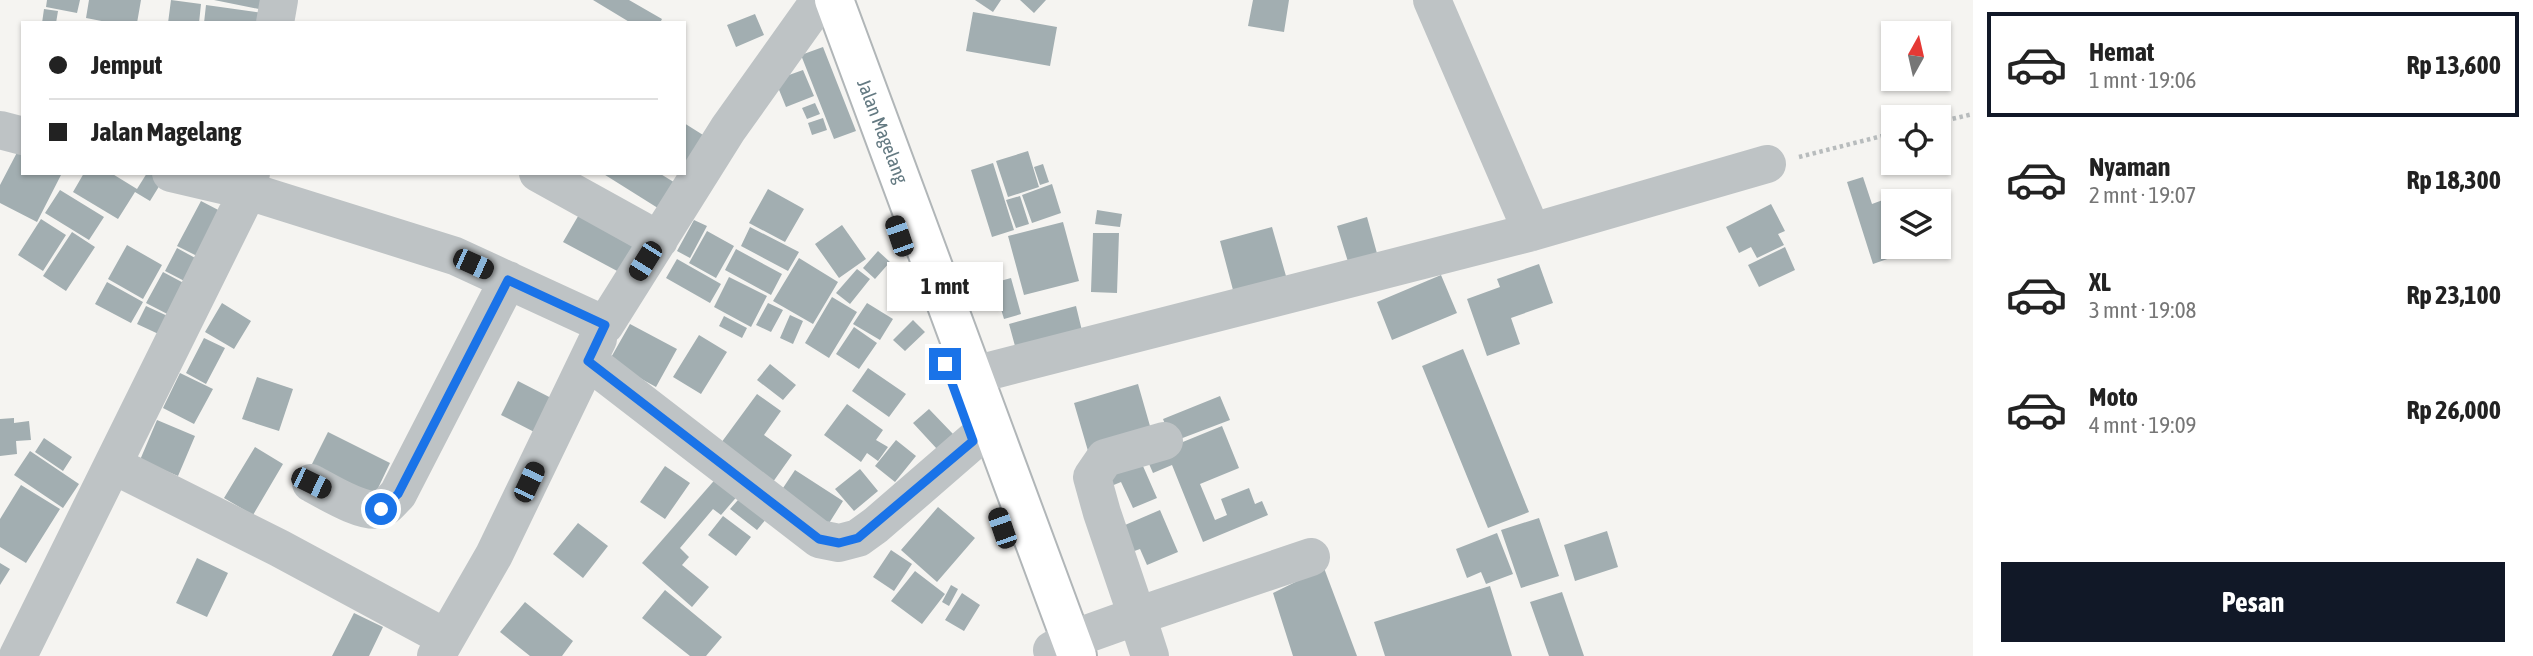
<!DOCTYPE html>
<html lang="id">
<head>
<meta charset="utf-8">
<style>
  body { margin:0; font-family:"Asap Condensed",sans-serif; background:#f6f6f6; color:#222; height:100vh; display:flex; flex-direction:column; font-size:26px; white-space:nowrap }
  * { box-sizing:border-box; margin:0 }
  p { font-size:23px; color:#767676 }
  .icon { flex:none; width:38px; height:38px; fill:none; stroke:currentColor; stroke-width:2; stroke-linecap:round; stroke-linejoin:round }
  .map { position:relative; flex:1; overflow:hidden }
  .sheet { display:flex; flex-direction:column; background:#fff; width:560px }
  .sheet>* { flex:none }
  .hud { position:absolute; left:21px; top:21px; width:665px; height:154px; border-radius:0px; box-shadow:0 2px 5px #0004; display:grid; align-content:center; height:154px; padding:0 28px; background:#fff }
  .needle { width:46px; rotate:8deg }
  .tools { position:absolute; left:1881px; top:21px; display:grid; gap:14px }
  .tools a { display:grid; place-items:center; width:70px; height:70px; border-radius:0px; background:#fff; box-shadow:0 2px 5px #0004; font-size:35px }
  .end { position:absolute; width:32px; height:32px; margin:-16px; border:9px solid #1a73e8; background:#fff; box-shadow:0 0 0 4px #fff }
  .from { border-radius:50% }
  .bubble { position:absolute; height:49px; border-radius:0px; background:#fff; box-shadow:0 2px 5px #0004; font-size:23px; font-weight:700; line-height:49px; text-align:center }
  .car { position:absolute; width:21px; height:42px; margin:-21px -10px; border-radius:9px; box-shadow:0 0 5px 2px #0007; background:linear-gradient(#222 24%,#8ab4d8 0 40%,#222 0 76%,#8ab4d8 0 86%,#222 0) }
  .hud b { display:flex; align-items:center; gap:24px; height:66px; font-size:26px }
  .hud b+b { border-top:2px solid #e0e0e0 }
  .hud i { width:18px; height:18px; background:#222 }
  ul { padding:12px 0 0; list-style:none }
  li { display:flex; align-items:center; gap:21px; height:105px; margin:0 14px 10px; padding:0 14px; border:4px solid transparent; border-radius:0px }
  li div { flex:1 }
  li b { display:block; font-size:26px }
  li em { font-style:normal; font-weight:700 }
  li.selected { border-color:#111827 }
  li>.icon { width:63px; height:63px; stroke-width:1.5 }
  .cta { display:flex; gap:14px; margin-top:auto; padding:14px 28px }
  .cta a { flex:1; height:80px; border-radius:0px; background:#111827; color:#fff; font-size:28px; font-weight:700; line-height:80px; text-align:center }
  main { display:flex; flex:1; min-height:0 }
  .map>svg:first-child { display:block }
  .building { fill:#a2aeb1 }
  .lines { fill:none; stroke-linecap:round; stroke-linejoin:round }
  .highway-casing { stroke:#b1b6b8; stroke-width:42 }
  .path { stroke:#b8bcbd; stroke-width:4.5; stroke-dasharray:3.5 3.5; stroke-linecap:butt }
  .minor { stroke:#bec3c5; stroke-width:38 }
  .highway { stroke:#fff; stroke-width:38 }
  .route { stroke:#1a73e8; stroke-width:9 }
  .labels { text-anchor:middle; dominant-baseline:central; stroke-width:7; stroke-linejoin:round; paint-order:stroke }
  .street-label { font-size:19px; fill:#647a82; stroke:#fff }
</style>
</head>
<body>
<main>
<div class="map">
<svg width="1973" height="656" viewBox="0 0 1973 656">
  <rect width="100%" height="100%" fill="#f5f4f1"/>
  <path class="building" d="M47 0H80L77 13 46 7Z
    M89 0H141L137 23H112L86 18Z
    M171 0 201 4 199 23H168Z
    M214 0H271L269 11Z
    M593 0H629L662 19 660 23H631Z
    M975 0H1001L993 12Z
    M1020 0H1046L1034 13Z
    M1253 0H1289L1284 32 1248 26Z
    M206 5 271 14 270 23H204Z
    M44 9 58 11 56 23H42Z
    M973 12 1057 27 1050 66 966 51Z
    M755 14 764 35 736 47 727 25Z
    M823 47 856 131 834 139 801 55Z
    M803 70 814 96 786 107 775 80Z
    M815 103 820 114 807 119 802 108Z
    M823 118 827 130 812 135 808 123Z
    M684 123 711 140 684 173Z
    M23 141V173H62L37 222 0 203V185Z
    M1028 151 1039 187 1008 197 996 161Z
    M993 163 1014 230 992 237 971 170Z
    M1043 164 1049 182 1040 185 1034 167Z
    M84 173H111L137 189 147 173H152L163 180 150 201 135 192 118 219 73 192Z
    M602 173H659L677 184 661 210Z
    M1863 177 1872 204 1891 197 1894 203V247H1908L1910 251 1873 264 1847 182Z
    M1052 184 1061 213 1032 223 1022 195Z
    M768 189 804 209 785 242 749 223Z
    M60 190 104 217 89 240 45 213Z
    M1020 196 1029 224 1016 228 1006 200Z
    M201 201 226 214 203 259 177 246Z
    M1771 204 1785 231 1778 234 1784 245 1757 258 1751 247 1739 253 1726 227Z
    M584 206 639 236 619 272 563 242Z
    M1097 210 1122 214 1120 227 1095 224Z
    M1367 217 1378 257 1349 265 1337 226Z
    M41 219 66 235 43 271 18 255Z
    M694 220 707 226 690 258 677 251Z
    M1063 222 1079 281 1024 295 1008 236Z
    M842 225 866 259 839 278 815 244Z
    M750 227 799 252 788 271 741 246Z
    M1272 227 1286 276 1233 290 1220 241Z
    M707 231 734 246 716 278 689 263Z
    M72 232 95 247 66 291 43 276Z
    M1093 233H1119L1117 293 1091 292Z
    M127 245 162 265 143 299 108 279Z
    M1785 247 1795 270 1759 287 1748 265Z
    M177 248 208 265 196 287 165 271Z
    M736 249 782 274 771 295 725 270Z
    M878 251 890 262 875 279 863 268Z
    M799 258 838 282 813 324 773 301Z
    M677 259 721 284 710 303 666 278Z
    M1539 264 1553 303 1511 318 1520 344 1487 356 1467 299 1500 287 1497 279Z
    M857 269 870 279 850 304 836 293Z
    M163 272 193 288 177 319 146 303Z
    M1441 275 1457 313 1392 340 1377 302Z
    M729 277 767 296 751 327 714 307Z
    M1011 278 1021 314 1004 319 993 283Z
    M107 282 143 302 131 323 95 304Z
    M832 297 857 312 829 358 805 343Z
    M222 303 251 321 234 349 205 332Z
    M768 303 783 310 771 332 756 325Z
    M867 303 893 319 880 340 853 324Z
    M146 306 174 319 165 337 137 324Z
    M1076 306 1084 339 1018 357 1009 324Z
    M790 315 803 321 793 344 780 338Z
    M724 316 747 328 742 338 719 326Z
    M913 320 925 332 905 351 893 340Z
    M630 324 677 349 656 387 609 361Z
    M854 327 877 343 859 369 836 354Z
    M699 335 727 352 701 394 673 377Z
    M204 338 225 348 206 384 186 373Z
    M1463 349 1529 512 1488 528 1422 366Z
    M770 364 796 385 783 400 757 380Z
    M868 368 906 394 889 417 852 391Z
    M180 373 213 389 194 424 163 408Z
    M257 377 293 389 279 431 242 419Z
    M518 381 559 402 542 436 501 415Z
    M1138 384 1152 433 1088 451 1074 403Z
    M757 394 781 411 764 435 792 455 768 489 721 443Z
    M1220 396 1230 420 1172 442 1163 419Z
    M847 404 883 430 876 440 888 447 878 461 867 453 861 462 824 435Z
    M929 409 953 434 937 449 913 423Z
    M14 418V423L29 421 31 440 16 441 17 454 0 456V419Z
    M157 420 195 436 178 476 140 460Z
    M1222 426 1239 468 1200 484 1215 520 1227 515 1221 499 1249 488 1255 504 1262 501 1268 515 1203 542 1172 465 1153 473 1146 457Z
    M328 432 390 463 370 505 307 474Z
    M44 438 72 457 63 471 35 452Z
    M896 440 916 456 895 482 875 466Z
    M255 447 283 464 253 515 224 498Z
    M30 451 79 484 63 508 14 475Z
    M1139 457 1157 498 1133 508 1121 482 1104 489 1098 474Z
    M665 466 690 483 665 519 640 502Z
    M860 469 878 491 854 511 835 489Z
    M795 470 843 501 826 528 777 497Z
    M719 475 740 493 721 515 713 509 680 548 689 557 682 565 709 587 692 607 642 563Z
    M21 485 60 509 26 563 0 547V519Z
    M745 492 771 513 757 530 730 509Z
    M938 507 975 538 937 582 901 550Z
    M1160 510 1178 552 1147 565 1140 549 1129 553 1118 528Z
    M723 516 751 537 736 556 708 535Z
    M1539 518 1559 576 1521 588 1501 530Z
    M578 523 608 546 583 578 553 554Z
    M1607 531 1618 567 1575 581 1564 545Z
    M1497 533 1513 574 1486 584 1481 572 1467 578 1456 549Z
    M891 550 912 564 894 591 873 577Z
    M197 558 228 573 207 617 176 603Z
    M0 563 10 569 0 585Z
    M1324 568 1357 656H1293L1273 593Z
    M915 571 945 594 922 624 891 601Z
    M951 585 958 589 949 606 942 602Z
    M1490 586 1512 656H1385L1374 622Z
    M665 590 722 637 706 656H690L642 618Z
    M1562 592 1584 656H1549L1530 602Z
    M962 593 980 605 964 631 945 620Z
    M525 602 573 641 562 656H530L500 632Z
    M354 613 383 627 369 656H332Z"/>
  <g class="lines">
    <defs>
      <path id="highway" d="M834 0 1077 656"/>
    </defs>
    <use href="#highway" class="highway-casing"/>
    <path class="path" d="M1939 122 1973 114
      M1799 157 1894 133"/>
    <path class="minor" d="M1432 0 1532 232
      M275 23 279 0
      M0 130 23 136
      M171 173 248 191 455 256 605 325 728 129 817 4
      M538 173 659 240
      M588 361 819 539 839 543 858 538 876 525 973 441
      M974 375 1532 232 1767 164
      M1164 441 1105 458 1092 477 1102 513 1137 616 1311 557
      M113 465 279 548 446 638
      M311 483C326 491 365 515 381 509 387 507 393 499 398 494L508 280
      M1052 650 1070 640 1137 616 1150 656
      M18 656 248 191 251 173
      M436 656 494 555 598 339"/>
    <use href="#highway" class="highway"/>
  </g>
  <g class="lines">
    <path class="route" d="M381 509 398 494 508 280 605 325 588 361 819 539 839 543 858 538 973 441 945 364"/>
  </g>
  <g class="labels">
    <g class="street-label">
      <text transform="translate(883 131) rotate(69)">Jalan Magelang</text>
    </g>
  </g>
</svg>
<div class="tools">
<a><svg class="needle" viewBox="-14 -14 28 28"><path d="M0-13l5 13h-10z" fill="#e53935"/><path d="M0 13l5-13h-10z" fill="#767676"/></svg></a>
<a><svg class="icon" aria-label="locate" viewBox="0 0 24 24"><circle cx="12" cy="12" r="6"/><path d="M12 2v4M12 18v4M2 12h4M18 12h4"/></svg></a>
<a><svg class="icon" aria-label="layers" viewBox="0 0 24 24"><path d="M12 4l9 5-9 5-9-5zM3 14l9 5 9-5"/></svg></a>
</div>
<i class="end from" style="left:381px;top:509px"></i>
<i class="end" style="left:945px;top:364px"></i>
<div class="bubble" style="left:887px;top:262px;width:116px">1 mnt</div>
<i class="car" style="left:899px;top:236px;rotate:341deg"></i>
<i class="car" style="left:645px;top:261px;rotate:212deg"></i>
<i class="car" style="left:473px;top:264px;rotate:114deg"></i>
<i class="car" style="left:529px;top:482px;rotate:25deg"></i>
<i class="car" style="left:311px;top:483px;rotate:116deg"></i>
<i class="car" style="left:1002px;top:528px;rotate:341deg"></i>
<div class="hud">
<b><i class="from"></i>Jemput</b>
<b><i></i>Jalan Magelang</b>
</div>
</div>
<section class="sheet">
<ul>
<li class="selected"><svg class="icon" aria-label="car" viewBox="0 0 24 24"><path d="M5 17H2v-5l4-1 3-4h7l3 4 3 1v5h-3M9 17h6M6 11h13"/><circle cx="7" cy="17" r="2"/><circle cx="17" cy="17" r="2"/></svg><div><b>Hemat</b><p>1 mnt · 19:06</p></div><em>Rp 13,600</em></li>
<li><svg class="icon" aria-label="car" viewBox="0 0 24 24"><path d="M5 17H2v-5l4-1 3-4h7l3 4 3 1v5h-3M9 17h6M6 11h13"/><circle cx="7" cy="17" r="2"/><circle cx="17" cy="17" r="2"/></svg><div><b>Nyaman</b><p>2 mnt · 19:07</p></div><em>Rp 18,300</em></li>
<li><svg class="icon" aria-label="car" viewBox="0 0 24 24"><path d="M5 17H2v-5l4-1 3-4h7l3 4 3 1v5h-3M9 17h6M6 11h13"/><circle cx="7" cy="17" r="2"/><circle cx="17" cy="17" r="2"/></svg><div><b>XL</b><p>3 mnt · 19:08</p></div><em>Rp 23,100</em></li>
<li><svg class="icon" aria-label="car" viewBox="0 0 24 24"><path d="M5 17H2v-5l4-1 3-4h7l3 4 3 1v5h-3M9 17h6M6 11h13"/><circle cx="7" cy="17" r="2"/><circle cx="17" cy="17" r="2"/></svg><div><b>Moto</b><p>4 mnt · 19:09</p></div><em>Rp 26,000</em></li>
</ul>
<div class="cta"><a>Pesan</a></div>
</section>
</main>
</body>
</html>
